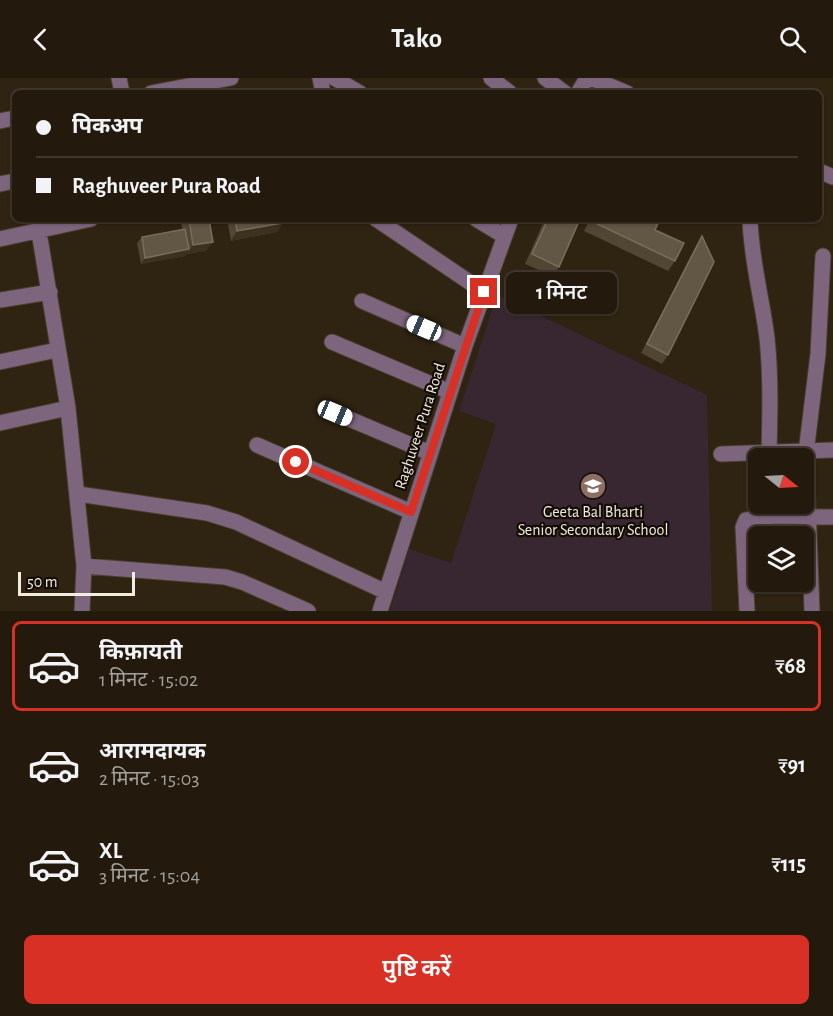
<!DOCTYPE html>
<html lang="hi">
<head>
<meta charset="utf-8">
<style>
  body { margin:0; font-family:"Alegreya Sans","Noto Sans Devanagari",sans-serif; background:#2b2316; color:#f1f3f6; height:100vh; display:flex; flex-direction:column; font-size:22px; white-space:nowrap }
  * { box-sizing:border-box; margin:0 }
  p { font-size:20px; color:#a3a19d }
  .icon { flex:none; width:33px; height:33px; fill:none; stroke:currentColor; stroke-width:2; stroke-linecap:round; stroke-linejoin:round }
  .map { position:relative; height:533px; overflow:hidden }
  .panel { display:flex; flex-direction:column; background:#231a0d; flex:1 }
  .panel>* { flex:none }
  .guide { position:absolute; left:12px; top:12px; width:810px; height:132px; border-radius:9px; box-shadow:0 2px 4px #0004,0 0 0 2px #40382e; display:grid; align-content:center; height:132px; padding:0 24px; background:#231a0d }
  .needle { width:39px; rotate:108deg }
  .buttons { position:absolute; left:748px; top:370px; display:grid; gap:12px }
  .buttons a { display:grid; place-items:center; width:66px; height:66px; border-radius:9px; background:#231a0d; box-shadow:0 2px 4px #0004,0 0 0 2px #40382e; font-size:30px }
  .scale { position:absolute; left:18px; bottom:15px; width:117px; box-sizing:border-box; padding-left:6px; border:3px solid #f2ebdf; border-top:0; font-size:16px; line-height:21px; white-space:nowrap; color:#f2ebdf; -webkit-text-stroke:4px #130d06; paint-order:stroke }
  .end { position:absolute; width:27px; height:27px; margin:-14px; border:8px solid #d93025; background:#fff; box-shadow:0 0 0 3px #fff }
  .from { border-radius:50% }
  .bubble { position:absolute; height:42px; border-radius:9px; background:#231a0d; box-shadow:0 2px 4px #0004,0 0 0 2px #40382e; font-size:20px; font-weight:600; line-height:42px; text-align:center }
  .car { position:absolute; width:18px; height:36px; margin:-18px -9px; border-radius:8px; box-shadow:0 0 4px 2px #0007; background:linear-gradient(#fff 24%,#345 0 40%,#fff 0 76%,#345 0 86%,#fff 0) }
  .guide b { display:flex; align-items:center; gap:21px; height:57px; font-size:22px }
  .guide b+b { border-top:2px solid #40382e }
  .guide i { width:15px; height:15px; background:#f1f3f6 }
  ul { padding:10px 0 0; list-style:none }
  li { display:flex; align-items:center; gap:18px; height:90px; margin:0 12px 9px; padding:0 12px; border:3px solid transparent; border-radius:9px }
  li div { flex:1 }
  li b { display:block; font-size:22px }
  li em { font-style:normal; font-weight:600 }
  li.active { border-color:#d93025 }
  li>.icon { width:54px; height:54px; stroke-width:1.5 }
  .action { display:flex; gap:12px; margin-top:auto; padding:12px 24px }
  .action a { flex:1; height:69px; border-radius:9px; background:#d93025; color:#fff; font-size:24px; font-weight:600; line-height:69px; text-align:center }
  header { display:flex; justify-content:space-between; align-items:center; height:78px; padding:0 24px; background:#231a0d; font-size:27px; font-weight:600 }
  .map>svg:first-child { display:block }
  .education { fill:#382730 }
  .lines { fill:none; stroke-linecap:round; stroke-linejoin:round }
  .minor-casing { stroke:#4a3f2e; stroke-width:17 }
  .minor { stroke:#7d657e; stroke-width:15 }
  .wall { fill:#514533 }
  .shaded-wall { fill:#3c301e }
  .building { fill:#625645; stroke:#796e5e; stroke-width:1.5 }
  .route { stroke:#d93025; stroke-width:8 }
  .labels { text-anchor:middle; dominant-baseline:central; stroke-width:4.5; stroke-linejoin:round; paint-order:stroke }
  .street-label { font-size:16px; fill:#f2ebdf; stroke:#130d06 }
  .poi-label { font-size:16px; fill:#f2ebdf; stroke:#130d06 }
</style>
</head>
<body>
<header><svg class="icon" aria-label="back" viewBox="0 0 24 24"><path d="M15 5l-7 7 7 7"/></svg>Tako<svg class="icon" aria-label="search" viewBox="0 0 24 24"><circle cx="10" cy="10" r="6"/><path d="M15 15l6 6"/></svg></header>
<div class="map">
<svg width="833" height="533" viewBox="0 0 833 533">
  <rect width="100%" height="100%" fill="#2f2311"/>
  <path class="education" d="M497 217 707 317 712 533H390L409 471 451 485 496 346 459 333Z"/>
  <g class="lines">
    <defs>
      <path id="minor" d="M119 0 122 15
        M320 0 323 15
        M334 0 360 15
        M491 0 510 15
        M545 0 565 15
        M591 0 627 15
        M151 15 231 0
        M578 15 587 0
        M0 43 15 40
        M819 93 833 99
        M0 106 15 103
        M376 141 484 214
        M476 141 504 158
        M750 141C751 182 762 220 767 260 771 298 770 337 769 375
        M0 161 91 141
        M0 222 50 214
        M362 223 465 268
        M332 264 450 314
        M0 284 57 272
        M68 330 84 488 82 533
        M335 335 430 375
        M0 345 68 330 39 154
        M257 367 411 434
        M721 376 833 372
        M78 416 207 435 236 444 386 514
        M84 488 225 499 242 504 308 533
        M380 533 465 268 511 141
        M747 533 743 449 746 442 773 438 833 439
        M812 533 806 375 818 276 823 178"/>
    </defs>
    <use href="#minor" class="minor-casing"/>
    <use href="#minor" class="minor"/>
  </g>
  <path class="wall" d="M181 141H209L206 173 186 176 185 178 141 186 137 165 142 159 182 151Z
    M227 141H282L277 154 231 163Z
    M545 141H580L559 189 553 198 525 186Z
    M590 141H656L655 152 675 183 668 193 584 153Z
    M702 158 668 277 662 286 641 275 696 168Z"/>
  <path class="shaded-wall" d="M283 145 277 154 231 163 237 153Z
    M213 164 206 173 186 176 193 167Z
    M189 171 185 178 141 186 145 180Z"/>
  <path class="building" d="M189 141H209L213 164 193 167Z
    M235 141H282L283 145 237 153Z
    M548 141H580L559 189 532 176Z
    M592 141H656L659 143 655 152 684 165 675 183 591 143Z
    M185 151 189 171 145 180 142 159Z
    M702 158 714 184 668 277 647 266Z"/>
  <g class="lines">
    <path class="route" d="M296 384 411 434 484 214"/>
  </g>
  <defs>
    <symbol id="school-disc" viewBox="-11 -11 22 22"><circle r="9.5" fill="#8d6e63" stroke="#130d06"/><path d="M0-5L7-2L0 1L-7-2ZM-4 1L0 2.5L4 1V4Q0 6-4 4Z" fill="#fff"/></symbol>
  </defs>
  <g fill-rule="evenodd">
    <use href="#school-disc" x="578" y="393" width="30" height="30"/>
  </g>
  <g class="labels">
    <g class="street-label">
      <text transform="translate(420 348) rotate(-72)">Raghuveer Pura Road</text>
    </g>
    <g class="poi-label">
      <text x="593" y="434">Geeta Bal Bharti<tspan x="593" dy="18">Senior Secondary School</tspan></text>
    </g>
  </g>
</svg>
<div class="buttons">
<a><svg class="needle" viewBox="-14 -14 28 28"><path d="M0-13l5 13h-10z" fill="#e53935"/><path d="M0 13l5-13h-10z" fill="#a3a19d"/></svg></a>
<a><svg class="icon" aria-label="layers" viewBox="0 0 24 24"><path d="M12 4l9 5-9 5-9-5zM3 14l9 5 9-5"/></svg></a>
</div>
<div class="scale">50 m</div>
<i class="end from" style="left:296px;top:384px"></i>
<i class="end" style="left:484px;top:214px"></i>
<div class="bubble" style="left:506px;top:194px;width:111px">1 मिनट</div>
<i class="car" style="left:424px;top:250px;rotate:293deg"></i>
<i class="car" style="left:335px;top:335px;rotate:113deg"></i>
<div class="guide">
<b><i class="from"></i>पिकअप</b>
<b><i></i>Raghuveer Pura Road</b>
</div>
</div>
<section class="panel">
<ul>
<li class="active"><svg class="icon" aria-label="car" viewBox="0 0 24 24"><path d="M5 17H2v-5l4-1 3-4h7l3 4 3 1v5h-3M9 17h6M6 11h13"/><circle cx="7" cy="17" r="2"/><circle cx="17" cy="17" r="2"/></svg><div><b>किफ़ायती</b><p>1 मिनट · 15:02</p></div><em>₹68</em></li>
<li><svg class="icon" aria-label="car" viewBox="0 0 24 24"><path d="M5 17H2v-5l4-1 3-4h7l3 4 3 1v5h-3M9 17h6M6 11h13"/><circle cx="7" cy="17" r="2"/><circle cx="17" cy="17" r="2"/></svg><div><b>आरामदायक</b><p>2 मिनट · 15:03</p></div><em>₹91</em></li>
<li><svg class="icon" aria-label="car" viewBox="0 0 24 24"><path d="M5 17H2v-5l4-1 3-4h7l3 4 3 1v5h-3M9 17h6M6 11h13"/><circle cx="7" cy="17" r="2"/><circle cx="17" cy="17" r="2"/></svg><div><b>XL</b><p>3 मिनट · 15:04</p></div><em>₹115</em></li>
</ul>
<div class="action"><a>पुष्टि करें</a></div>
</section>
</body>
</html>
